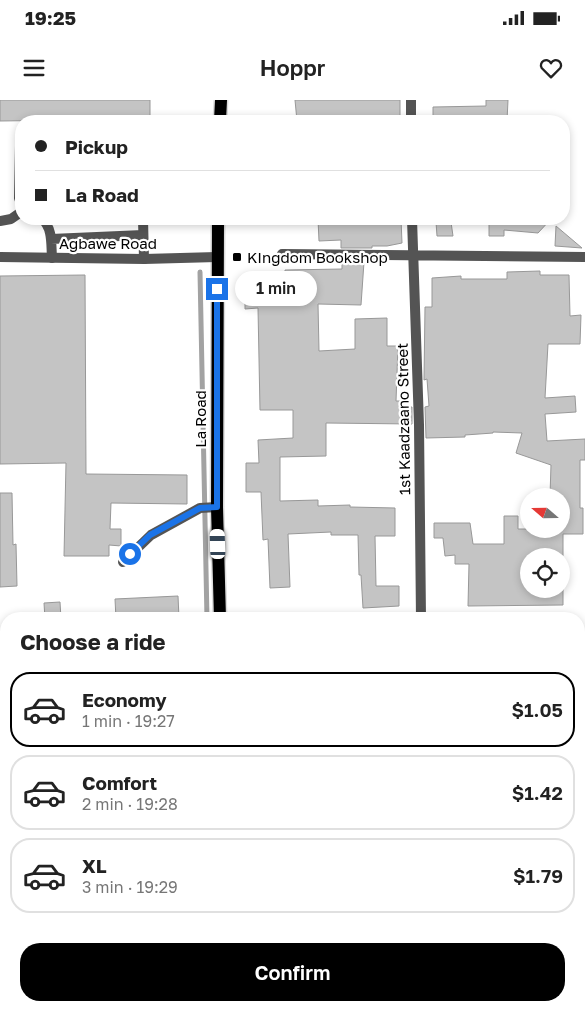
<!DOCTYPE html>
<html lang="en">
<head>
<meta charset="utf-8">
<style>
  body { margin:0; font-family:"Golos Text",sans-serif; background:#f6f6f6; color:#222; height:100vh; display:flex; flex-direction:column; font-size:19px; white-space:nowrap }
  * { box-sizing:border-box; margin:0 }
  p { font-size:16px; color:#767676 }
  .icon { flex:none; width:28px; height:28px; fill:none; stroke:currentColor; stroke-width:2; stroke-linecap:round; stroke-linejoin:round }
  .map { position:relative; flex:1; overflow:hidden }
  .sheet { position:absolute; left:0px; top:512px; width:585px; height:399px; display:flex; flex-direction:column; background:#fff; border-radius:20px 20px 0 0; box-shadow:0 2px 8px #0003 }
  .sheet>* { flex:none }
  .top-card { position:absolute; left:15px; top:15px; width:555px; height:110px; border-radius:20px; box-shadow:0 2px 8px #0003; display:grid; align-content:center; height:110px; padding:0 20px; background:#fff }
  .needle { width:32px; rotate:290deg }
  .tools { position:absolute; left:520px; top:388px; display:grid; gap:10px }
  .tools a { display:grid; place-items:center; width:50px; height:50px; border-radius:50%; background:#fff; box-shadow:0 2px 8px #0003; font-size:25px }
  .end { position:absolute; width:22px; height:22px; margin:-11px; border:6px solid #1a73e8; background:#fff; box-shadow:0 0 0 2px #fff }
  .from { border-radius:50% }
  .bubble { position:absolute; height:35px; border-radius:18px; background:#fff; box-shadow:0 2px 8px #0003; font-size:16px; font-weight:600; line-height:35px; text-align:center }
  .car { position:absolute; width:15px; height:30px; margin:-15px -8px; border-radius:6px; box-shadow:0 0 4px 1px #0007; background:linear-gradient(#fff 24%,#345 0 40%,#fff 0 76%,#345 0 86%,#fff 0) }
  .top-card b { display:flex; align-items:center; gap:18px; height:48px; font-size:19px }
  .top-card b+b { border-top:1px solid #e0e0e0 }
  .top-card i { width:12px; height:12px; background:#222 }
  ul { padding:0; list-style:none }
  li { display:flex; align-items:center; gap:15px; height:75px; margin:0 10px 8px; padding:0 10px; border:2px solid #e0e0e0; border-radius:20px }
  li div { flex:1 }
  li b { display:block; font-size:19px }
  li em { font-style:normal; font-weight:600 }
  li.active { border-color:#000 }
  li>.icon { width:45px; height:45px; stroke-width:1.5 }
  h2 { padding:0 20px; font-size:22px; line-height:60px }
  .primary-button { display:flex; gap:10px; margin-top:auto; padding:10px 20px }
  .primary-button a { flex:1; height:58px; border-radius:20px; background:#000; color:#fff; font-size:20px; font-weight:600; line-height:58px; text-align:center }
  .status { display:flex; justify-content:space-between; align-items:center; height:35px; padding:0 25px; background:#fff; direction:ltr }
  .status svg { height:14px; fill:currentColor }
  header { display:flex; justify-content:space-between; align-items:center; height:65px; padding:0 20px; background:#fff; font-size:22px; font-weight:600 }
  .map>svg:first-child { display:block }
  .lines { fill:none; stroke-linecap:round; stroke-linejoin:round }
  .stream { stroke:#a2a2a2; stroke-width:5 }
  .building { fill:#c4c4c4; stroke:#989898 }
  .primary-casing { stroke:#dbdbdb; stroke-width:15 }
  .service { stroke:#545454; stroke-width:10 }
  .minor { stroke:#545454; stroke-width:10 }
  .primary { stroke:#000; stroke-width:12 }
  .route { stroke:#1a73e8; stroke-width:6 }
  .poi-dot { fill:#000; stroke:#fff; stroke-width:2 }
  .labels { text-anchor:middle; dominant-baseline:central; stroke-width:4.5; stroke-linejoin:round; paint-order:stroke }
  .street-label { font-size:15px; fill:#000; stroke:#fff }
  .poi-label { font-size:15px; fill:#000; stroke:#fff; text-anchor:start }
</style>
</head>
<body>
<div class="status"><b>19:25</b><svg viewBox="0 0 49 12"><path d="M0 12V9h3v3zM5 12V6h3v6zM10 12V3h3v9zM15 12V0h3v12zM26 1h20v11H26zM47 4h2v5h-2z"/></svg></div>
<header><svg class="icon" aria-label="menu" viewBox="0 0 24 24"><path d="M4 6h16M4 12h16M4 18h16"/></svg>Hoppr<svg class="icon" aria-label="heart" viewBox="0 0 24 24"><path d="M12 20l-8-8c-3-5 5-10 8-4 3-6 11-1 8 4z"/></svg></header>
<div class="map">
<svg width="585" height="911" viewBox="0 0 585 911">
  <rect width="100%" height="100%" fill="#fff"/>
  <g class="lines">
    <path class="stream" d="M200 172 207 519
      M202 905 204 911"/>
  </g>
  <path class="building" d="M0 0H150V19L0 21Z
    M295 0H400V21H297Z
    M486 0H508L507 21H433V7L486 6Z
    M318 119H401L402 143 387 146H372V148H341V140L319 141Z
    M489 119H551L538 133 504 130V136H489Z
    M436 122H451L453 136H437Z
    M556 126 582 148 555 146Z
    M342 161 364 162 361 205 318 204 319 251 355 249V219L387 218V246H398L396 301H400V307H412V324L326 323V356L280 357V401L318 400V406L350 405V407L395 408V436H375L376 486H399V506L363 508 361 475H359L358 435H331V432L288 434 290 487 270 488 268 439 263 440 261 392H246V363H259L258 340 293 338V310H260L258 208 245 209V176L285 175V170L342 169Z
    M540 171V175H569L570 216 581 215 580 244H548L545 298 575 296 576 312 545 314 547 341 585 339V360H580V408H583V434H563V456H529V489H563V505L468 506 469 464H455V455L445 456 443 438H434V423H470L473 444H504V416H518V429H561V396H550L551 365 516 353 522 333 493 332V333L465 335V337L426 338 425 307 429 306 427 279 424 280 425 207H432V178L461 176V179H507V172Z
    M85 175 86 374 187 375V404L111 403 110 429H121V446L109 445V456H64L66 363 0 364V176Z
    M0 393H12L13 445 16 444 17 486 0 487Z
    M178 496 179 518 116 519 115 499Z
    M60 502 61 519H45L44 503Z"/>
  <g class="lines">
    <defs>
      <path id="primary" d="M220 21 221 0
        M218 119 217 407 220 519
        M228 905V911"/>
    </defs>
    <use href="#primary" class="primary-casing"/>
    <path class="service" d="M20 46 19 98 21 104
      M42 119C53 128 51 145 52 158
      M143 119 144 159
      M0 121 11 119 21 112
      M51 139 143 135
      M123 462 151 435 200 408 217 407
      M157 905V908"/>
    <path class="minor" d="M411 0V21
      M412 119 419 325 421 519
      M282 154 585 157
      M0 157 144 159 217 157
      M579 793H585
      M0 833H6"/>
    <use href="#primary" class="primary"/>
  </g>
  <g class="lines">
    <path class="route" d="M130 454 150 435 200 408 217 407V189"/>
  </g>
  <rect class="poi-dot" x="232" y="152" width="10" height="10" rx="2.5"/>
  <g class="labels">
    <g class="street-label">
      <text x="108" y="143">Agbawe Road</text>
      <text transform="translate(200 319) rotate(-90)">La Road</text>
      <text transform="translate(403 319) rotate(-91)">1st Kaadzaano Street</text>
    </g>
    <g class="poi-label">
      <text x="247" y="157">KIngdom Bookshop</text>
    </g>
  </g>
</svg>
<div class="tools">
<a><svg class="needle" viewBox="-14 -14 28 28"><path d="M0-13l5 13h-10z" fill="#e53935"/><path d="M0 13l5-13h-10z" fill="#767676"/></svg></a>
<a><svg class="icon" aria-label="locate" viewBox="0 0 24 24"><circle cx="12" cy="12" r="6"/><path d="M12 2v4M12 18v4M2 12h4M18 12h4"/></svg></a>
</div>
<i class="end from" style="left:130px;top:454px"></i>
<i class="end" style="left:217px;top:189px"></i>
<div class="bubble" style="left:235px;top:171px;width:82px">1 min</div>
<i class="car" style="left:218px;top:444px;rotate:358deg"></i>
<div class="top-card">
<b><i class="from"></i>Pickup</b>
<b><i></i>La Road</b>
</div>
<section class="sheet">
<h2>Choose a ride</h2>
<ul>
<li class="active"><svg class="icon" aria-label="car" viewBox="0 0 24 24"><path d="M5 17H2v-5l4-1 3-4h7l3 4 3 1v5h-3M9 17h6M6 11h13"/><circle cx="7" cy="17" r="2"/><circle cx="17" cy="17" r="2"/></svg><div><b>Economy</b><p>1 min · 19:27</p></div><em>$1.05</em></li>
<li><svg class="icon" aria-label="car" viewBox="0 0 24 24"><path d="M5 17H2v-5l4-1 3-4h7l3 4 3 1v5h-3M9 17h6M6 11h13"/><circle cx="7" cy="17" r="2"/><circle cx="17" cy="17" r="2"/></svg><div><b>Comfort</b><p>2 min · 19:28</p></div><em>$1.42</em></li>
<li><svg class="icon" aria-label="car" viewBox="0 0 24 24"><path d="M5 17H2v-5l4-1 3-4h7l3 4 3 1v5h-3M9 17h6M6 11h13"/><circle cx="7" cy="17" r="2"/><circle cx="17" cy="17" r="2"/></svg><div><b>XL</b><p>3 min · 19:29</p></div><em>$1.79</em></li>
</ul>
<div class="primary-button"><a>Confirm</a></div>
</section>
</div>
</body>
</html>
